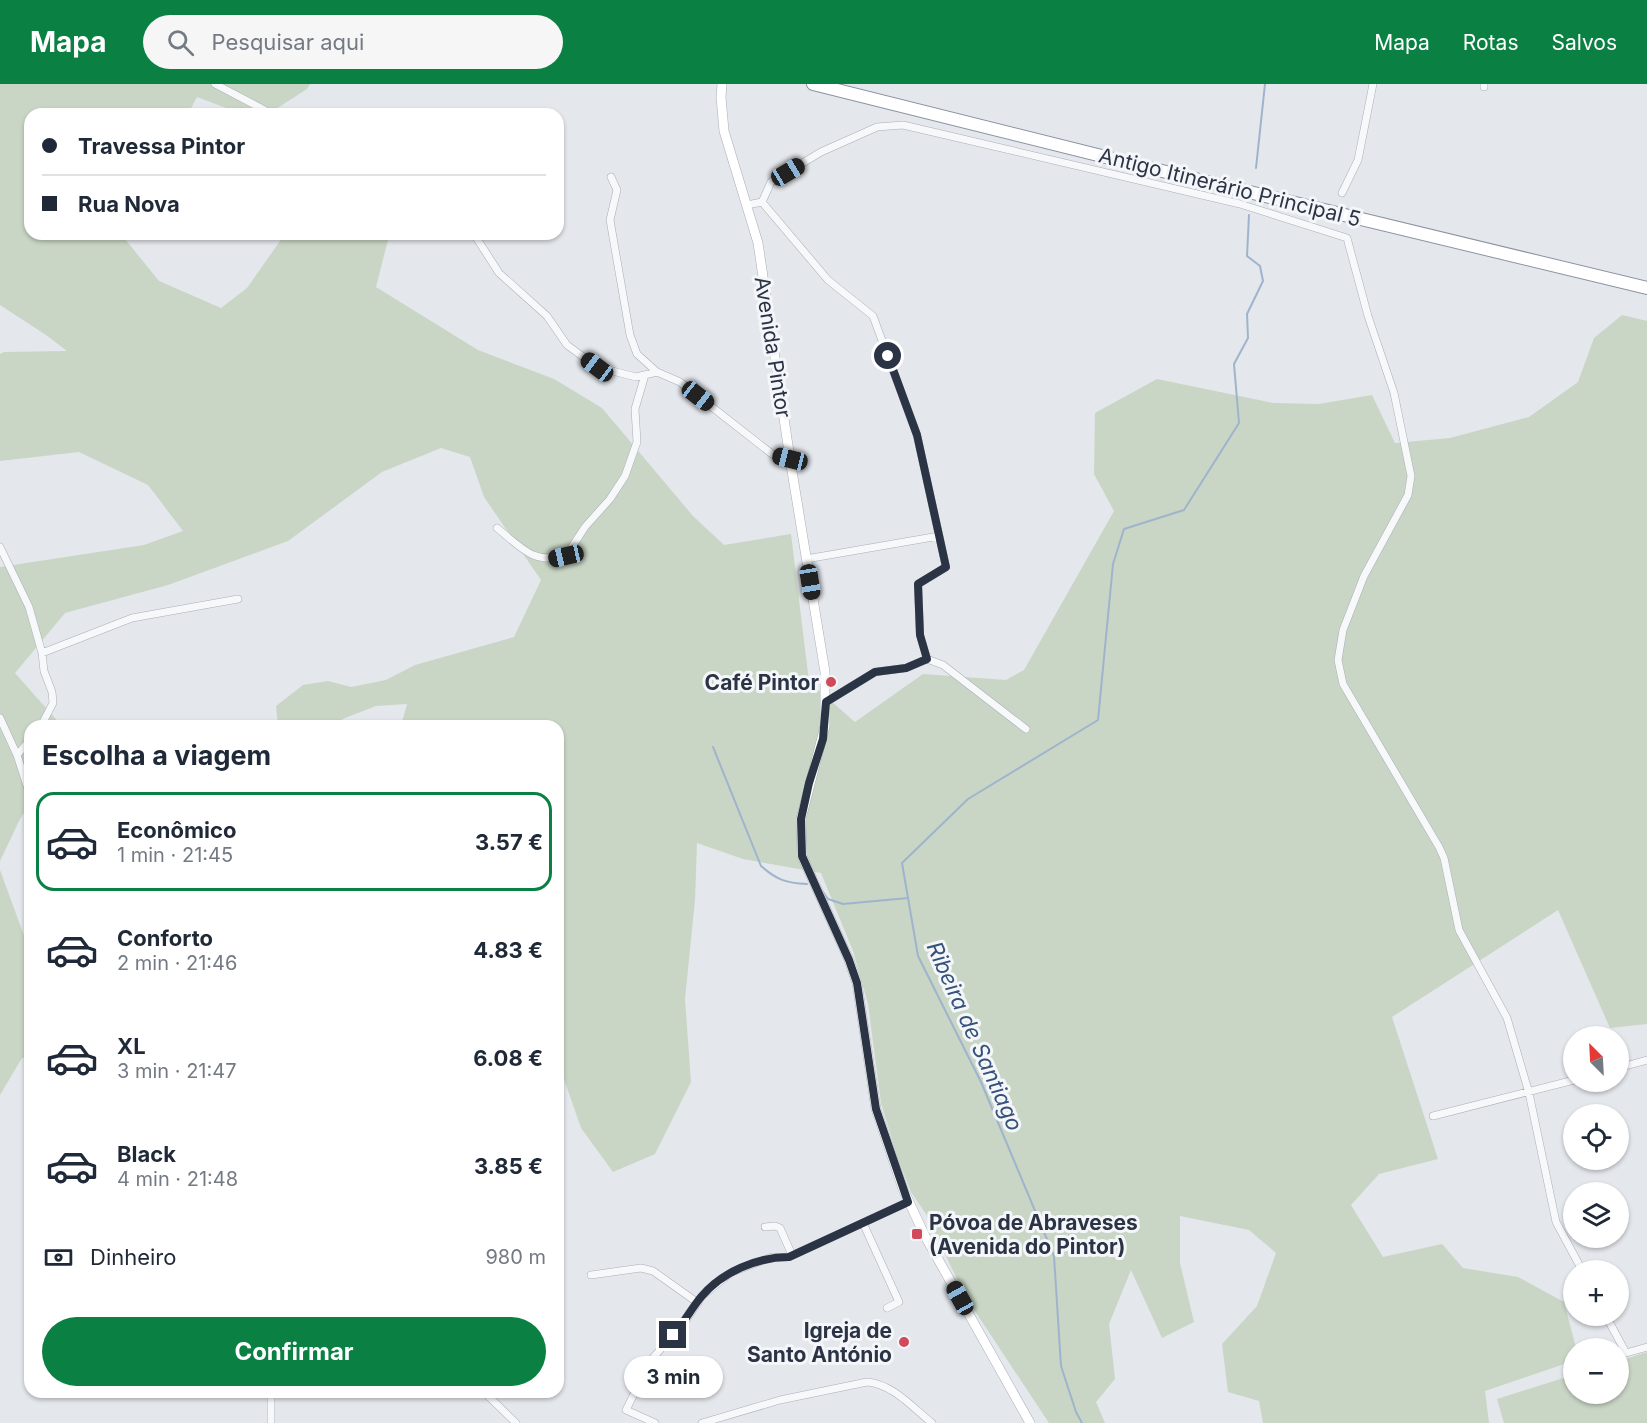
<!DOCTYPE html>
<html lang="pt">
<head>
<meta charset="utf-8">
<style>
  body { margin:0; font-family:Inter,sans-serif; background:#f6f6f7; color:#1f2937; height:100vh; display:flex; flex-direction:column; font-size:22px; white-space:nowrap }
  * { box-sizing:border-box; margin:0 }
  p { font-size:20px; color:#747a83 }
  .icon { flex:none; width:33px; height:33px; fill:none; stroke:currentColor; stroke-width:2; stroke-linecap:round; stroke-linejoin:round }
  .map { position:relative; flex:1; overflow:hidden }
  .details { position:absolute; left:24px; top:636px; width:540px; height:678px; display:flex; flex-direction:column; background:#fff; border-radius:18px; box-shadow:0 2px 4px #0004 }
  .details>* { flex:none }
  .hud { position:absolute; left:24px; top:24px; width:540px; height:132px; border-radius:18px; box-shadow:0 2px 4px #0004; display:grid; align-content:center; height:132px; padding:0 18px; background:#fff }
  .needle { width:39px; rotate:336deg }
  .buttons { position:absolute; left:1563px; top:942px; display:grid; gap:12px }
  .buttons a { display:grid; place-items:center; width:66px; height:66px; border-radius:50%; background:#fff; box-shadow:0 2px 4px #0004; font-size:30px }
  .end { position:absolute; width:27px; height:27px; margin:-14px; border:8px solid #2b3445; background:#fff; box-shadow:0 0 0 3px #fff }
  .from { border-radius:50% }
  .bubble { position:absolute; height:42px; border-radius:21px; background:#fff; box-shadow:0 2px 4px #0004; font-size:20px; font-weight:700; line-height:42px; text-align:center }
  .car { position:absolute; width:18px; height:36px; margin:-18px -9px; border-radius:8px; box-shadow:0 0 4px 2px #0007; background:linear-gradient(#222 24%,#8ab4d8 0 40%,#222 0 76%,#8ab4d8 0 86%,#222 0) }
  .hud b { display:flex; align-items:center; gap:21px; height:57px; font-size:22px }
  .hud b+b { border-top:2px solid #e0e1e3 }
  .hud i { width:15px; height:15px; background:#1f2937 }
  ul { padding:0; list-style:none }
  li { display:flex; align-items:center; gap:18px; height:99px; margin:0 12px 9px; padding:0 6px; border:3px solid transparent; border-radius:18px }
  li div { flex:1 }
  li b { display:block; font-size:22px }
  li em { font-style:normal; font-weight:700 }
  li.active { border-color:#0b8043 }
  li>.icon { width:54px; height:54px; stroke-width:1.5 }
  h2 { padding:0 18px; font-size:27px; line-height:72px }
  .pay { display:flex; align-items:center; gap:15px; height:66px; padding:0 18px; font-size:22px }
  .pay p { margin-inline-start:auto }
  .cta { display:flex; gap:12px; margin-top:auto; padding:12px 18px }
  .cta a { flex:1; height:69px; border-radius:36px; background:#0b8043; color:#fff; font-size:24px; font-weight:700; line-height:69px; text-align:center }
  header { display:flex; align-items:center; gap:36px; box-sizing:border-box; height:84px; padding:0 30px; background:#0b8043; color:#fff }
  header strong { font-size:28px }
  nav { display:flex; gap:33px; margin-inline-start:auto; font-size:21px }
  .search { width:420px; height:54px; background:#f6f6f7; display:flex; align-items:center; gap:15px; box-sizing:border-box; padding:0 21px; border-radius:33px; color:#747a83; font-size:22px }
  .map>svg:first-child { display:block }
  .green { fill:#c9d6c5 }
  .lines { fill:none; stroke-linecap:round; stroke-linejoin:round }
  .stream { stroke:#9fb4cc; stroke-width:2 }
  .street-casing { stroke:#a9aeb7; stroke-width:8 }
  .secondary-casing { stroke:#a9aeb7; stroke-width:10 }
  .highway-casing { stroke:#8b94a3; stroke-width:14 }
  .street { stroke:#f7f8fa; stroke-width:7 }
  .secondary { stroke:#fff; stroke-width:9 }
  .highway { stroke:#fff; stroke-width:12 }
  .route { stroke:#2b3445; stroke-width:8 }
  .poi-dot { fill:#d1495b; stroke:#f4f6f9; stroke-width:2 }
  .labels { text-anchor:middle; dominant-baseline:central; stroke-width:6; stroke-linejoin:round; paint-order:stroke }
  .street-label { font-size:21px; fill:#2b3445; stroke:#f4f6f9 }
  .poi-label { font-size:21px; font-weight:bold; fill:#2b3445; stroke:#f4f6f9; text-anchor:end }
  .water-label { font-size:22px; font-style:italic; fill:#34527a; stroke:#f4f6f9 }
</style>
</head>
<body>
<header>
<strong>Mapa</strong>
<div class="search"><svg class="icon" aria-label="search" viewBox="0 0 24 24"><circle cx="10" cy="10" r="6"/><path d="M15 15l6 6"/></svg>Pesquisar aqui</div>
<nav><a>Mapa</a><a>Rotas</a><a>Salvos</a></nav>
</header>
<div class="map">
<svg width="1647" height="1339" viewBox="0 0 1647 1339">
  <rect width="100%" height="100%" fill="#e4e7ec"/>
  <path class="green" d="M0 0H310L307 5 268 30H242L197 13 188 30H30V150H121L159 197 221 224 247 204 285 150H385L389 152 376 203 478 266 554 295 602 324 693 432 724 461 791 450 809 598 855 638 923 590 1006 596 1024 586 1114 427 1094 390 1095 329 1157 295 1273 319 1319 320 1372 311 1395 359 1450 354 1529 333 1578 298 1594 254 1622 231 1647 237V940L1610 944 1558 826 1392 933 1438 1075 1379 1090 1351 1121 1383 1173 1442 1160 1463 1184 1518 1193 1564 1218 1576 1264H1574L1573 1277 1485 1307 1489 1339H1263L1259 1317 1228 1308 1222 1260 1257 1222 1276 1169 1249 1146 1180 1132V1179L1194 1238 1162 1254 1131 1186 1109 1240 1115 1295 1096 1318 1105 1339H1049L965 1212 926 1130 911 1108 898 1075 881 1019 868 920 853 867 821 789 743 775 697 759 695 816 685 915 691 998 655 1070 613 1088 581 1044 558 978V642H401L407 620 376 622 345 634 330 642H278L276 622 303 601 328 597 351 603 386 596 415 581 514 553 541 496 484 413 470 373 441 364 382 388 288 457 168 501 65 529 15 589 62 642H30V720L20 735 0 777V483L144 461 183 447 148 401 79 368 0 377V270L4 268 67 267 46 251 0 221Z
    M0 786 30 868V973L22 974 0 1011Z
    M1647 1268V1339H1504L1497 1315 1573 1291 1574 1310H1618L1619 1277Z"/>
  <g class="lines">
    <path class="stream" d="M1256 84 1265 0
      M713 663 761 782C777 796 786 799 807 800
      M823 808 828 815 843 820 908 814
      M1082 1339 1076 1328 1061 1282 1054 1172 981 998 918 872 902 779 968 715 1098 636 1113 480 1124 445 1184 426 1239 339 1234 280 1248 254 1247 230 1263 197 1260 182 1247 172 1249 131"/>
    <defs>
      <path id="street" d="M215 0 272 30
        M1484 3V0
        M611 93 617 106 610 136 630 251 637 270 657 288
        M1342 109 1358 76 1373 0
        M762 118 771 98 821 68 877 43 903 41 1240 120 1347 154 1368 232 1394 309 1411 392 1408 411 1364 492 1343 546 1338 576 1343 600 1439 763 1444 774 1459 846 1507 934 1529 1009 1556 1138 1582 1186
        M747 121 762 118 828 196 873 232 917 351 946 483 918 500 920 551 927 575
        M474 150 499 189 547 232 567 261 597 283 636 293 657 288 680 298 772 370 790 375
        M497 444C522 464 532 480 566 472L585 443 610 415 625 392 637 358 635 325 645 291
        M0 463 29 523 42 569 44 587 52 608 53 619 41 642
        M806 475 939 452
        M42 569 132 534 238 515
        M826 618 875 588 906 584 927 575 943 581 1026 645
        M0 634 17 671 30 711
        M17 671 30 656
        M1618 984 1647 976
        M1433 1032 1574 996
        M863 1139 899 1218 887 1224
        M765 1143 775 1142 780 1144 792 1171
        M591 1191 641 1184 653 1187 698 1219
        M1606 1232 1626 1269 1647 1263
        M484 1308 516 1339
        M271 1339V1308
        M655 1339 626 1326 651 1276 684 1239 702 1212 732 1188 772 1173H789L908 1118
        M702 1339 780 1316 867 1298C893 1300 913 1324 932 1339"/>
      <path id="secondary" d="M722 0 721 13 724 47 758 159 790 375 825 588V642L801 735 802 772 849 876 857 899 876 1025 903 1105 925 1152 1030 1339"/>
      <path id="highway" d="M813 0 1158 86 1647 204"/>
    </defs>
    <use href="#street" class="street-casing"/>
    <use href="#secondary" class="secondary-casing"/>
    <use href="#highway" class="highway-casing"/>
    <use href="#street" class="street"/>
    <use href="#secondary" class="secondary"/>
    <use href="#highway" class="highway"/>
  </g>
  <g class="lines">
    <path class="route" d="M673 1251C684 1239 691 1225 701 1213 722 1188 757 1173 789 1173L908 1118 876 1025 857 899 849 876 802 772 801 735 809 699 823 655 826 618 875 588 906 584 927 575 920 551 918 500 946 483 917 351 888 272"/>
  </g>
  <g class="poi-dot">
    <circle cx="831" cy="598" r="6"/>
    <rect x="911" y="1144" width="12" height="12" rx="3"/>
    <circle cx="904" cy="1258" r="6"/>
  </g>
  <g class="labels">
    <g class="street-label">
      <text transform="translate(1230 103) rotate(14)">Antigo Itinerário Principal 5</text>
      <text transform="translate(773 263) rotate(81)">Avenida Pintor</text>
    </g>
    <g class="poi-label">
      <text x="819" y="598">Café Pintor</text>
      <text x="929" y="1138" text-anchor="start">Póvoa de Abraveses<tspan x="929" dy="24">(Avenida do Pintor)</tspan></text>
      <text x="892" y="1246">Igreja de<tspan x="892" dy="24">Santo António</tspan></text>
    </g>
    <g class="water-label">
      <text transform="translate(975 952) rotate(66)">Ribeira de Santiago</text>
    </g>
  </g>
</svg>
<div class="buttons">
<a><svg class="needle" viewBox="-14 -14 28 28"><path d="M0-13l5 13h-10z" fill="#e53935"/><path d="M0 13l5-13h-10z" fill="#747a83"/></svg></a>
<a><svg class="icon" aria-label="locate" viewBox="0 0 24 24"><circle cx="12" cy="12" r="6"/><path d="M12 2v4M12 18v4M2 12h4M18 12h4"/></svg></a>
<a><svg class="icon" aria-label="layers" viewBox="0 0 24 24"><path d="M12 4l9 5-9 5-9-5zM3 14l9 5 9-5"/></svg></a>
<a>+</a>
<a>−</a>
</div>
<i class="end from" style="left:888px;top:272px"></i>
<i class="end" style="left:673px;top:1251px"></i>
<div class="bubble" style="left:624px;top:1272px;width:99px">3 min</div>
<i class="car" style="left:788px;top:88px;rotate:59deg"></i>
<i class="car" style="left:597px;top:283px;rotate:307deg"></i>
<i class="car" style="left:698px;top:312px;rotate:128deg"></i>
<i class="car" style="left:790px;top:375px;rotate:284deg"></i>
<i class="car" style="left:566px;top:472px;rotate:257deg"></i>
<i class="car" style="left:810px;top:498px;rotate:171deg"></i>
<i class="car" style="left:960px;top:1214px;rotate:331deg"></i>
<div class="hud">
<b><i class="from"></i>Travessa Pintor</b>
<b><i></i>Rua Nova</b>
</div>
<section class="details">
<h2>Escolha a viagem</h2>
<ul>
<li class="active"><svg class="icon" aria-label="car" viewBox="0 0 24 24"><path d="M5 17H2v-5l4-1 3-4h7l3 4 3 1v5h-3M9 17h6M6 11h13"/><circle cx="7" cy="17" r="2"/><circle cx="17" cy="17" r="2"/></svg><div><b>Econômico</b><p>1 min · 21:45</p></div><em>3.57 €</em></li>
<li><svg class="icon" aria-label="car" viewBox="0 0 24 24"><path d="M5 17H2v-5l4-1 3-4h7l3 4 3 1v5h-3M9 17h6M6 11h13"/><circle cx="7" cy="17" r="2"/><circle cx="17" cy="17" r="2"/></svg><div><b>Conforto</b><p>2 min · 21:46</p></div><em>4.83 €</em></li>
<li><svg class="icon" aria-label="car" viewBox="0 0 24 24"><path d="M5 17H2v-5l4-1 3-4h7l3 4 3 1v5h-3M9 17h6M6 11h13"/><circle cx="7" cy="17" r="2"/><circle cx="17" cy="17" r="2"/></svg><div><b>XL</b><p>3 min · 21:47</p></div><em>6.08 €</em></li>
<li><svg class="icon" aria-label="car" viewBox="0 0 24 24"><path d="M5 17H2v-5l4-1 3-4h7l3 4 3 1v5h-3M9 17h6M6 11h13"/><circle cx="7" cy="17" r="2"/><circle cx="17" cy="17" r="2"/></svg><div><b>Black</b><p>4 min · 21:48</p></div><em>3.85 €</em></li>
</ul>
<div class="pay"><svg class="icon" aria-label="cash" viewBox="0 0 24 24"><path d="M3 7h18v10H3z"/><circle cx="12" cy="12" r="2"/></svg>Dinheiro<p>980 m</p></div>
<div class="cta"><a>Confirmar</a></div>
</section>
</div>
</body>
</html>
